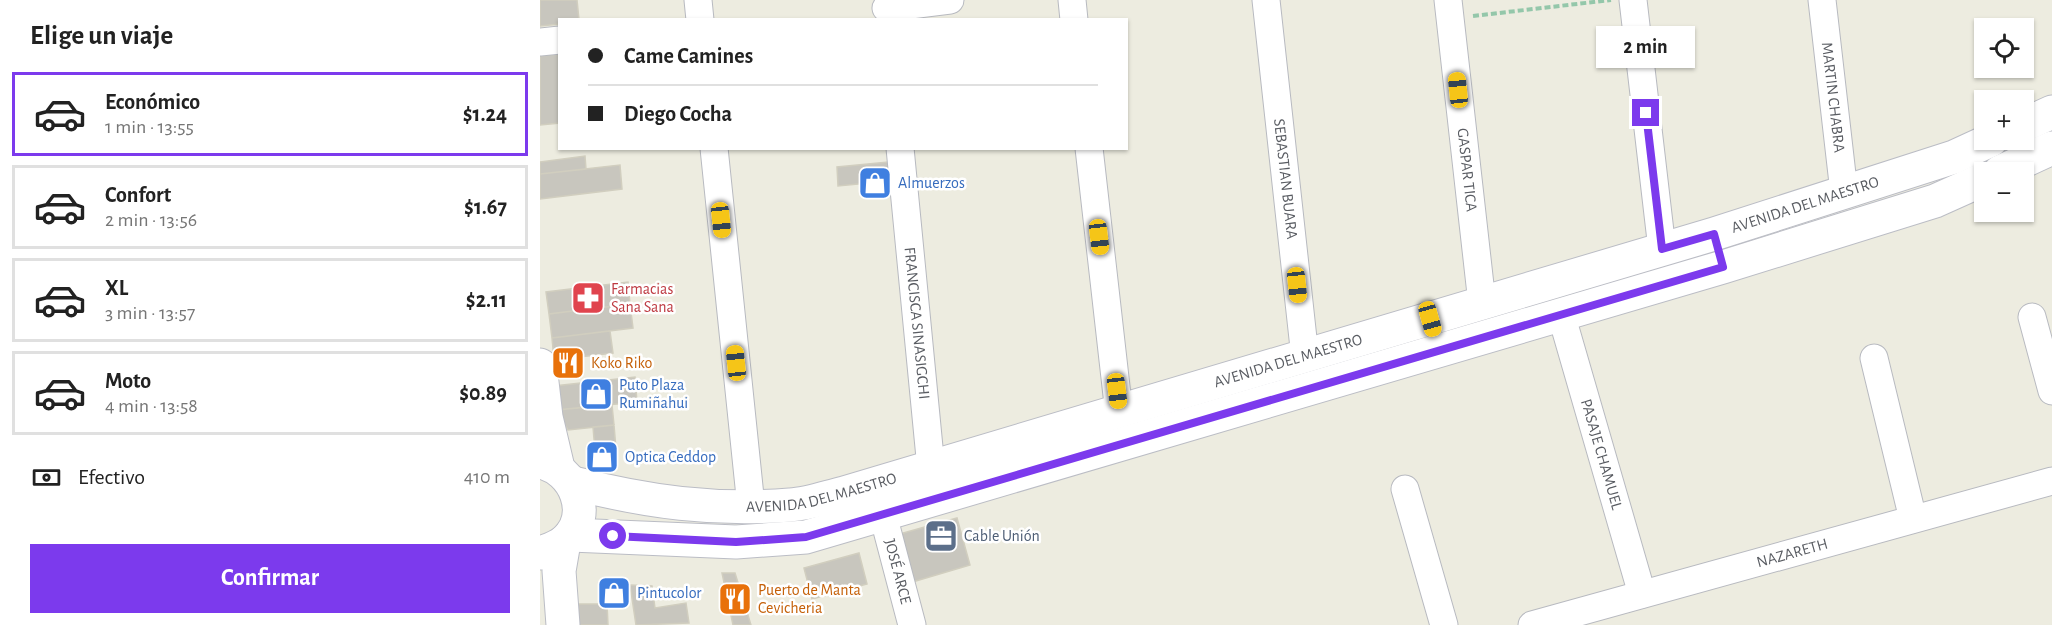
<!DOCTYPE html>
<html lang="es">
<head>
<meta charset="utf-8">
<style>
  body { margin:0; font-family:"Alegreya Sans",sans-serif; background:#f6f6f6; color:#222; height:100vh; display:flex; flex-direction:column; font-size:22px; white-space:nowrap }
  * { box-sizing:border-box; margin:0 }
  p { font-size:20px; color:#767676 }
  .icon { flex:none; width:33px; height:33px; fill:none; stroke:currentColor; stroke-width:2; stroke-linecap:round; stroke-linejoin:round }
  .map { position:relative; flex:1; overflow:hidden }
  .drawer { display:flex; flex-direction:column; background:#fff; width:540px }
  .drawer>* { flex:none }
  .hud { position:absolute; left:18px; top:18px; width:570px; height:132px; border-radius:0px; box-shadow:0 2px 4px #0004; display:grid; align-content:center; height:132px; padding:0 30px; background:#fff }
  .controls { position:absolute; left:1434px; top:18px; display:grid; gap:12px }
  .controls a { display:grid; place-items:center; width:60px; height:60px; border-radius:0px; background:#fff; box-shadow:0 2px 4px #0004; font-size:30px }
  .end { position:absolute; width:27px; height:27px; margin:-14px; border:8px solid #7c3aed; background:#fff; box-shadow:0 0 0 3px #fff }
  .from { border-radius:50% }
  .bubble { position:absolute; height:42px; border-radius:0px; background:#fff; box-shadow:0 2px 4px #0004; font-size:20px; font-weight:600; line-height:42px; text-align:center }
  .car { position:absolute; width:18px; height:36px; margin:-18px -9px; border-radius:8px; box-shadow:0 0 4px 2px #0007; background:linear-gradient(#f5c518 24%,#345 0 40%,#f5c518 0 76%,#345 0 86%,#f5c518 0) }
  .hud b { display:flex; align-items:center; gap:21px; height:57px; font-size:22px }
  .hud b+b { border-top:2px solid #e0e0e0 }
  .hud i { width:15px; height:15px; background:#222 }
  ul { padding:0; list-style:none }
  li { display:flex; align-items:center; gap:18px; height:84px; margin:0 12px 9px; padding:0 18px; border:3px solid #e0e0e0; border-radius:0px }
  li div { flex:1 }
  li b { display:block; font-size:22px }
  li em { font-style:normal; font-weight:600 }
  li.selected { border-color:#7c3aed }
  li>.icon { width:54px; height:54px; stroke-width:1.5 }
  h2 { padding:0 30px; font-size:27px; line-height:72px }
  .pay { display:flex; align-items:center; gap:15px; height:66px; padding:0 30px; font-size:22px }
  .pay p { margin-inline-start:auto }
  .button { display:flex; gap:12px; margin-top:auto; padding:12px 30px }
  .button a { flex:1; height:69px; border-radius:0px; background:#7c3aed; color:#fff; font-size:24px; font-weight:600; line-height:69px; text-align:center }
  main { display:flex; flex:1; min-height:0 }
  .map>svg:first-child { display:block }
  .building { fill:#c8c6be; stroke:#d1cebf; stroke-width:1.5 }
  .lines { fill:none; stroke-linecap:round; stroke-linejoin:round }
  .minor-casing { stroke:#b8bac0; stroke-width:29 }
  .secondary-casing { stroke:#bbbdc5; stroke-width:35 }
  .path { stroke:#94c7aa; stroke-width:4; stroke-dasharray:6 3; stroke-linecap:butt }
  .minor { stroke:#fff; stroke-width:27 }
  .secondary { stroke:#fff; stroke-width:33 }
  .route { stroke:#7c3aed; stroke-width:8 }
  .labels { text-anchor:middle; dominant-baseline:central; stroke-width:5; stroke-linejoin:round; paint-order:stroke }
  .street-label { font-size:16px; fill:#595c62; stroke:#fff }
  .shop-label { font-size:16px; fill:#366cbe; stroke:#fff; text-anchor:start }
  .health-label { font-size:16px; fill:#be3a42; stroke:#fff; text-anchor:start }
  .food-label { font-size:16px; fill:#c56008; stroke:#fff; text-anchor:start }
  .service-label { font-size:16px; fill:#4e5e75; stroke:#fff; text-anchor:start }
</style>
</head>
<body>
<main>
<section class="drawer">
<h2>Elige un viaje</h2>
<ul>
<li class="selected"><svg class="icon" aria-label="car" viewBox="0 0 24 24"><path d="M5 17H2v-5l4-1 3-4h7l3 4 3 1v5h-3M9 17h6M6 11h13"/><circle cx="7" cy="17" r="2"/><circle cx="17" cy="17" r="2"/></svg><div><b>Económico</b><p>1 min · 13:55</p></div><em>$1.24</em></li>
<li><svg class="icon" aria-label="car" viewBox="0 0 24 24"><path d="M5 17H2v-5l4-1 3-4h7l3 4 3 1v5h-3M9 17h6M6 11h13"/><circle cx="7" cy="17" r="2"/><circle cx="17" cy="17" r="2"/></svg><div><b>Confort</b><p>2 min · 13:56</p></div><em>$1.67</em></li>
<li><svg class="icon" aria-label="car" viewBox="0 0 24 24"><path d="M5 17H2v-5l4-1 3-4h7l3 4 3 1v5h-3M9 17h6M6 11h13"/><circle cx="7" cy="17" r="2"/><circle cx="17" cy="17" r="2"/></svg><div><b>XL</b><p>3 min · 13:57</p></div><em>$2.11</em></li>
<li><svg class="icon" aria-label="car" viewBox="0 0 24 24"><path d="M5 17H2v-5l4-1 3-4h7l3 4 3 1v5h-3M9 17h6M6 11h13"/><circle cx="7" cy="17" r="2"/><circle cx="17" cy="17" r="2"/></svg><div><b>Moto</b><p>4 min · 13:58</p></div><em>$0.89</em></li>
</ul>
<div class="pay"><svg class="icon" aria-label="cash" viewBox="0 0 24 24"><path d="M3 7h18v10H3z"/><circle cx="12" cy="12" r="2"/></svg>Efectivo<p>410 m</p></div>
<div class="button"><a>Confirmar</a></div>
</section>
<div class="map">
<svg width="1512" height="625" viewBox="0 0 1512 625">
  <rect width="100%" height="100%" fill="#edece0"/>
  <path class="building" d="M0 0H37L39 20H20V24L0 26Z
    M20 54V123L0 125V56Z
    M45 156 46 169 0 174V162Z
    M348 162 349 181 298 186 297 167Z
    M80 165 82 189 0 199V174Z
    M88 282 90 304 9 314 6 292Z
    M90 304 93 328 12 338 9 314Z
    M70 331 73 353 14 360 12 338Z
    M40 357 41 365 15 368 14 360Z
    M95 377 97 402 16 410 14 386Z
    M72 405 74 425 28 430 16 410Z
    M74 425 77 461 56 463 53 427Z
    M417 518 430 565 369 583 356 535Z
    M319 553 327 584 272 599 264 568Z
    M182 573H195L211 625H193Z
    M81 581 83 602 67 604 64 583Z
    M90 585 112 586 115 608 146 603 149 623 96 625Z
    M35 604H67L68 625H35Z"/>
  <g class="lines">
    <defs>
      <g id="minor">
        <path d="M158 0 160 20"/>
        <path d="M532 0 534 20"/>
        <path id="s1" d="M726 0 765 357"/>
        <path id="s2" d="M908 0 942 303"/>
        <path d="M1093 0 1122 249"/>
        <path id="s3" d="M1282 0 1304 192"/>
        <path d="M346 8 410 0"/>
        <path d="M0 42 20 40"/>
        <path d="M174 148 211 506"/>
        <path id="s4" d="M360 148 391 468 397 487"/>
        <path d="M549 148 579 413"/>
        <path id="s5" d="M1021 314 1102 594"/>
        <path d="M1492 317 1512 391"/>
        <path d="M1334 358 1373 519"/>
        <path d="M865 489 904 625"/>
        <path id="s6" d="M338 496 372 625"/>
        <path id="s7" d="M992 625 1512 481"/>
      </g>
      <g id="secondary">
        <path d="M1484 125 1512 112"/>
        <path d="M1460 172 1512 148"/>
        <path d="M0 365 6 417 18 468"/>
        <path d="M0 462C35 469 54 515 25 541 18 547 9 550 0 553"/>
        <path id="s8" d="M33 483C107 502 174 511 250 505 268 504 287 497 304 493L1174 234 1414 157 1451 140"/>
        <path d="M31 535 196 542 266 537 1183 267 1395 201 1444 179"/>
        <path d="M23 625 19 571 24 542"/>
      </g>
    </defs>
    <use href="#minor" class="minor-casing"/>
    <use href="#secondary" class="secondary-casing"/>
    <path class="path" d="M933 16 1071 0"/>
    <use href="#minor" class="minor"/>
    <use href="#secondary" class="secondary"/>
  </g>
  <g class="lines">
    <path class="route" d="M73 536 196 542 266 537 1183 267 1174 234 1122 249 1106 113"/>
  </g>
  <defs>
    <symbol id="shop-square" viewBox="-11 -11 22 22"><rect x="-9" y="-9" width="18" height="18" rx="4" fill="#3f7fe0" stroke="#fff"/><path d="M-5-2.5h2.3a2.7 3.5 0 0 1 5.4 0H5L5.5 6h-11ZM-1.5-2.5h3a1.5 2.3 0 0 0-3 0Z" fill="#fff"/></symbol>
    <symbol id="pharmacy-square" viewBox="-11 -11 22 22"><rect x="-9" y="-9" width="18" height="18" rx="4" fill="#e0444e" stroke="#fff"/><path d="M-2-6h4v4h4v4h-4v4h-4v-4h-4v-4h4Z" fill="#fff"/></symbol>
    <symbol id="restaurant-square" viewBox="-11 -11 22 22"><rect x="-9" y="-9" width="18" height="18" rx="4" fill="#e8710a" stroke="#fff"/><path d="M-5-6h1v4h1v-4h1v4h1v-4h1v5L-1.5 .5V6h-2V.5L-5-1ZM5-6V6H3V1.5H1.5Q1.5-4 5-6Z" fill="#fff"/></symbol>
    <symbol id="office-square" viewBox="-11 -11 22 22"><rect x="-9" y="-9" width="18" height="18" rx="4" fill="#5c6f8a" stroke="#fff"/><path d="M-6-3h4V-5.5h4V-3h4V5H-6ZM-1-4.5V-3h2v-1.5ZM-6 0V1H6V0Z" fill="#fff"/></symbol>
  </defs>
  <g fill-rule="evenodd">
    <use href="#shop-square" x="316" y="164" width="38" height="38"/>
    <use href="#pharmacy-square" x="29" y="279" width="38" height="38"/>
    <use href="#restaurant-square" x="9" y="344" width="38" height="38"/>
    <use href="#shop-square" x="37" y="375" width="38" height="38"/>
    <use href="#shop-square" x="43" y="438" width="38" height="38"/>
    <use href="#office-square" x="382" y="517" width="38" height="38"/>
    <use href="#shop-square" x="55" y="574" width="38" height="38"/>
    <use href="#restaurant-square" x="176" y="580" width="38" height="38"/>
  </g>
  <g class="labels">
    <g class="street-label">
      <text stroke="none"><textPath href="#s3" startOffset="98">MARTIN CHABRA</textPath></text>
      <text stroke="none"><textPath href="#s2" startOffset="171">GASPAR TICA</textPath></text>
      <text stroke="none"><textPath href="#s1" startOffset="180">SEBASTIAN BUARA</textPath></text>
      <text stroke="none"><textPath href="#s8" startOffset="1278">AVENIDA DEL MAESTRO</textPath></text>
      <text stroke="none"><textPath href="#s4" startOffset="176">FRANCISCA SINASIGCHI</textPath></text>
      <text stroke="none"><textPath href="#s8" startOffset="738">AVENIDA DEL MAESTRO</textPath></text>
      <text stroke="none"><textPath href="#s5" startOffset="146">PASAJE CHAMUEL</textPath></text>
      <text stroke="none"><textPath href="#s8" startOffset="252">AVENIDA DEL MAESTRO</textPath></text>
      <text stroke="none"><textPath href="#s7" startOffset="270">NAZARETH</textPath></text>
      <text stroke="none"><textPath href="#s6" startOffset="78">JOSÉ ARCE</textPath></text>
    </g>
    <g class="shop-label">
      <text x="358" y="183">Almuerzos</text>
      <text x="79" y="385">Puto Plaza<tspan x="79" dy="18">Rumiñahui</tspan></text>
      <text x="85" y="457">Optica Ceddop</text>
      <text x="97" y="593">Pintucolor</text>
    </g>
    <g class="health-label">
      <text x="71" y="289">Farmacias<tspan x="71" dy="18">Sana Sana</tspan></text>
    </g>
    <g class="food-label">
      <text x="51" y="363">Koko Riko</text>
      <text x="218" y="590">Puerto de Manta<tspan x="218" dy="18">Cevicheria</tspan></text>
    </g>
    <g class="service-label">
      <text x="424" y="536">Cable Unión</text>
    </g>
  </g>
</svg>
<div class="controls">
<a><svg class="icon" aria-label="locate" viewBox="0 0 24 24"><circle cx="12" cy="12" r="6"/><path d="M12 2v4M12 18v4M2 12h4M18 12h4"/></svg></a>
<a>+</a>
<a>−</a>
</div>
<i class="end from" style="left:73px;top:536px"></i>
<i class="end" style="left:1106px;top:113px"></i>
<div class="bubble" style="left:1056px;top:26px;width:99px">2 min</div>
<i class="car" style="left:918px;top:90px;rotate:354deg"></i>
<i class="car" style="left:181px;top:220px;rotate:174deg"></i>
<i class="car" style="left:559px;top:237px;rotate:173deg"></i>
<i class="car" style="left:757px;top:285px;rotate:174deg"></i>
<i class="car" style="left:890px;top:319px;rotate:164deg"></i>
<i class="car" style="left:196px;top:363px;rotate:354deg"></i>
<i class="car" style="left:577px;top:391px;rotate:173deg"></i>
<div class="hud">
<b><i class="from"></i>Came Camines</b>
<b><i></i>Diego Cocha</b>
</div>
</div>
</main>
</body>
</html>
